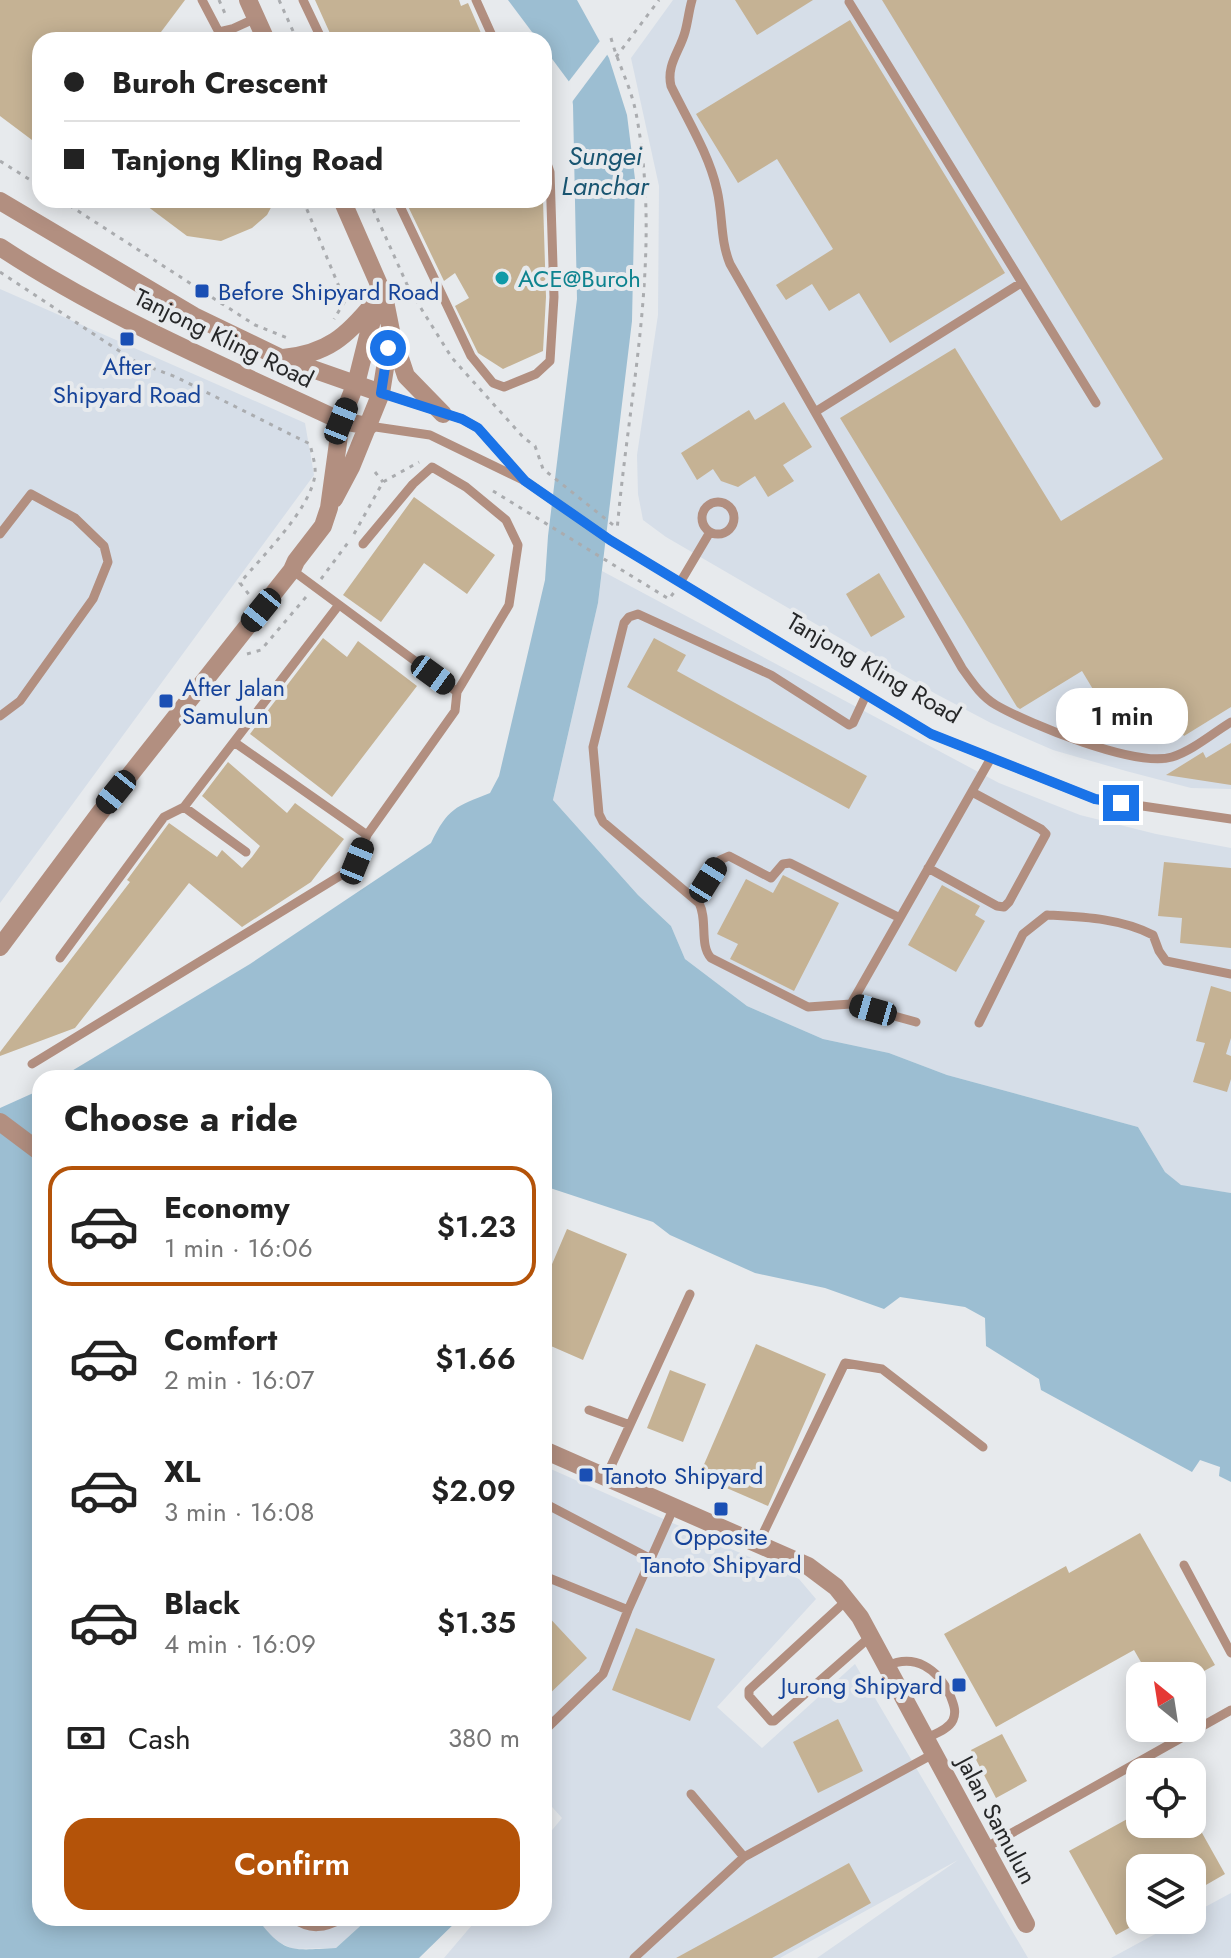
<!DOCTYPE html>
<html lang="en">
<head>
<meta charset="utf-8">
<style>
  body { margin:0; font-family:Jost,sans-serif; background:#f6f6f6; color:#222; height:100vh; display:flex; flex-direction:column; font-size:30px; white-space:nowrap }
  * { box-sizing:border-box; margin:0 }
  p { font-size:26px; color:#767676 }
  .icon { flex:none; width:44px; height:44px; fill:none; stroke:currentColor; stroke-width:2; stroke-linecap:round; stroke-linejoin:round }
  .map { position:relative; flex:1; overflow:hidden }
  .side { position:absolute; left:32px; top:1070px; width:520px; height:856px; display:flex; flex-direction:column; background:#fff; border-radius:24px; box-shadow:0 4px 20px #0003 }
  .side>* { flex:none }
  .hud { position:absolute; left:32px; top:32px; width:520px; height:176px; border-radius:24px; box-shadow:0 4px 20px #0003; display:grid; align-content:center; height:176px; padding:0 32px; background:#fff }
  .needle { width:52px; rotate:330deg }
  .tools { position:absolute; left:1126px; top:1662px; display:grid; gap:16px }
  .tools a { display:grid; place-items:center; width:80px; height:80px; border-radius:16px; background:#fff; box-shadow:0 4px 20px #0003; font-size:40px }
  .end { position:absolute; width:36px; height:36px; margin:-18px; border:10px solid #1a73e8; background:#fff; box-shadow:0 0 0 4px #fff }
  .from { border-radius:50% }
  .bubble { position:absolute; height:56px; border-radius:24px; background:#fff; box-shadow:0 4px 20px #0003; font-size:26px; font-weight:600; line-height:56px; text-align:center }
  .car { position:absolute; width:24px; height:48px; margin:-24px -12px; border-radius:10px; box-shadow:0 0 6px 2px #0007; background:linear-gradient(#222 24%,#8ab4d8 0 40%,#222 0 76%,#8ab4d8 0 86%,#222 0) }
  .hud b { display:flex; align-items:center; gap:28px; height:76px; font-size:30px }
  .hud b+b { border-top:2px solid #e0e0e0 }
  .hud i { width:20px; height:20px; background:#222 }
  ul { padding:0; list-style:none }
  li { display:flex; align-items:center; gap:24px; height:120px; margin:0 16px 12px; padding:0 16px; border:4px solid transparent; border-radius:24px }
  li div { flex:1 }
  li b { display:block; font-size:30px }
  li em { font-style:normal; font-weight:600 }
  li.active { border-color:#b45309 }
  li>.icon { width:72px; height:72px; stroke-width:1.5 }
  h2 { padding:0 32px; font-size:36px; line-height:96px }
  .pay { display:flex; align-items:center; gap:20px; height:88px; padding:0 32px; font-size:30px }
  .pay p { margin-inline-start:auto }
  .primary-button { display:flex; gap:16px; margin-top:auto; padding:16px 32px }
  .primary-button a { flex:1; height:92px; border-radius:24px; background:#b45309; color:#fff; font-size:32px; font-weight:600; line-height:92px; text-align:center }
  .map>svg:first-child { display:block }
  .built { fill:#d6dee8 }
  .water { fill:#9cbed2 }
  .pier { fill:#e7eaed }
  .building { fill:#c5b294 }
  .lines { fill:none; stroke-linecap:round; stroke-linejoin:round }
  .path { stroke:#aaacaf; stroke-width:3; stroke-dasharray:4 6; stroke-linecap:butt }
  .service { stroke:#b28f80; stroke-width:9 }
  .minor { stroke:#b28f80; stroke-width:18 }
  .route { stroke:#1a73e8; stroke-width:10 }
  .culture-dot { fill:#0f9aa8; stroke:#e7eaed; stroke-width:3 }
  .transit-dot { fill:#1a4fb4; stroke:#e7eaed; stroke-width:3 }
  .labels { text-anchor:middle; dominant-baseline:central; stroke-width:8; stroke-linejoin:round; paint-order:stroke }
  .culture-label { font-size:24px; fill:#0d838f; stroke:#e7eaed; text-anchor:start }
  .transit-label { font-size:24px; fill:#164399; stroke:#e7eaed; text-anchor:start }
  .street-label { font-size:24px; fill:#262728; stroke:#e7eaed }
  .water-label { font-size:26px; font-style:italic; fill:#195571; stroke:#e7eaed }
</style>
</head>
<body>
<div class="map">
<svg width="1231" height="1958" viewBox="0 0 1231 1958">
  <rect width="100%" height="100%" fill="#e7eaed"/>
  <path class="built" d="M673 0H1231V789L1191 788 1126 771 1053 750 991 723 936 694 666 537 643 520 638 494 637 455 658 315 659 186 631 58Z
    M0 289 305 423 314 475 0 903Z
    M602 571 999 783 1080 815 1156 834 1231 848V1193L1181 1186 1165 1172 1138 1127 947 1075 889 1053 823 1039 747 1006 685 959 671 926 638 895 553 800 598 603Z
    M544 1466 799 1579 816 1599 717 1707 762 1748 855 1664 1028 1958H817L958 1860 780 1958H444L478 1918H544V1840L562 1818 544 1798Z
    M1231 1893V1958H1111L1181 1920H1192V1914Z
    M257 1918H369L336 1948 293 1949 272 1939Z"/>
  <path class="water" d="M508 0H577L609 58 627 115 635 179 632 321 598 603 553 800 638 895 671 926 685 959 747 1006 823 1039 889 1053 947 1075 1138 1127 1165 1172 1181 1185 1231 1193V1482L1219 1476 1220 1467 1200 1460 1192 1472 1041 1390 1039 1379 986 1346 985 1318 965 1307 900 1297 884 1309 825 1288 755 1273 670 1235 653 1222 544 1186V1078H60L250 964 431 843C448 808 455 807 490 793L499 776 545 580 548 536 577 299 573 105 570 83 544 48V40H538Z
    M40 1090V1918H257C284 1955 293 1950 336 1948L369 1918H460L419 1958H0V1108Z"/>
  <path class="pier" d="M603 37 610 51 569 106 566 85Z"/>
  <path class="building" d="M0 0H185L155 40H40V146L0 116Z
    M315 0H459L461 6 468 3 484 40H333Z
    M735 0H813L757 35Z
    M882 0H1231V707L1184 736 1161 698 1115 726 1082 671 1020 709 1017 707 840 418 955 348 1061 521 1163 459Z
    M850 20 1005 273 890 343 859 293 829 311 812 284 786 300 776 285 833 249 777 159 738 183 696 114Z
    M139 200H275L267 215 252 228 221 241 187 236Z
    M405 200H543L546 297 543 351 503 369 478 353 455 306 469 298 455 273 444 281Z
    M784 402 812 447 783 465 794 481 768 497 755 476 738 487 721 481 713 469 697 480 681 453 749 410 755 420Z
    M414 497 495 555 467 594 424 563 381 622 343 595Z
    M879 573 905 617 871 637 846 594Z
    M323 638 347 657 358 641 417 686 332 797 250 734Z
    M654 638 686 655 677 671 867 776 849 809 627 687Z
    M1231 743V785L1166 775 1203 752 1206 758Z
    M228 762 287 813 295 803 344 839 311 882 242 927 189 883 75 1028 0 1056V1052L130 882 127 880 169 823 217 857 222 850 242 868 252 857 260 846 202 796Z
    M1164 862 1231 868V948L1180 943 1182 918 1158 916Z
    M783 875 839 903 794 991 730 959 738 944 717 934 746 879 773 893Z
    M942 885 980 906 975 915 985 921 956 972 908 945Z
    M1211 986 1231 992V1038L1226 1054 1231 1056V1079L1227 1092 1193 1082 1205 1043 1196 1041Z
    M567 1229 627 1254 583 1360 544 1343V1283Z
    M756 1344 826 1374 768 1506 699 1476Z
    M670 1370 706 1384 683 1442 647 1428Z
    M1140 1533 1215 1665 1195 1676H1149L1134 1650 996 1727 944 1634 1066 1566 1069 1573Z
    M544 1612 587 1658 544 1699Z
    M636 1628 715 1659 690 1721 612 1690Z
    M838 1719 863 1771 818 1793 793 1742Z
    M1002 1734 1027 1781 996 1798 971 1750Z
    M1140 1812V1824H1197L1225 1874 1192 1893V1868H1140V1922L1116 1935 1069 1851Z
    M849 1863 871 1903 772 1958H676Z"/>
  <g class="lines">
    <path class="path" d="M219 0 227 18
      M279 0 297 40
      M611 38C618 64 631 87 636 113 663 254 629 391 617 531
      M616 57 659 0
      M0 161 40 186
      M61 200 255 325 290 339
      M303 200 345 301 334 319
      M369 200 409 289 452 358 524 438 535 446 543 469 617 528
      M0 272 136 362 176 377 310 444C312 454 316 464 315 475 310 510 263 555 240 583L251 597
      M375 472 383 482
      M493 491 669 599 675 591
      M354 534 383 482 419 462
      M321 579 350 540
      M247 654 261 650 306 597"/>
    <path class="service" d="M202 0 223 40
      M303 0 322 40
      M476 0 494 40
      M692 0C689 10 688 21 685 32 680 51 666 65 671 86 687 119 709 154 717 190 723 215 720 240 730 264L962 668C972 682 981 696 996 705 1029 724 1136 768 1172 757 1192 751 1213 733 1231 722
      M849 2 1096 403
      M219 32 232 29 256 18
      M397 200 471 356 493 383 504 387 536 374 550 361 554 297 550 172 544 155
      M381 393 462 419 478 428 523 479
      M815 412 1021 283
      M369 426 430 435 525 481 610 540 931 734 1095 799 1231 819
      M702 518a16 16 0 1 1 32 0a16 16 0 1 1-32 0Z
      M0 534 31 494 75 518 104 546 108 562 93 599 20 701 0 716
      M292 570 457 692
      M681 581 710 532
      M866 695 853 723 849 725 771 675 638 614 629 617 624 623 593 747 599 814 603 822 699 903C708 920 699 945 711 958L808 1007 851 1004 916 1022
      M234 742 367 835
      M184 807 246 852
      M928 868 997 906 1004 907 1009 902 1046 834 1041 829 972 792
      M695 899 720 860 729 856 771 878 783 864 790 863 900 918
      M60 958 164 817 184 807 338 606
      M851 1004 991 758
      M979 1023 1023 934 1047 915C1083 917 1120 918 1153 935L1159 951 1166 961 1231 974
      M32 1064 348 871 355 865 367 835 455 711 457 692 509 605 518 545 506 520 466 487 432 467 413 484 363 544
      M589 1410 630 1425
      M606 1477 690 1294
      M544 1503 651 1559
      M758 1544 845 1363 882 1369 983 1447
      M1184 1565 1231 1653
      M544 1576 628 1610
      M847 1600 749 1690V1696L771 1721H774L871 1636
      M887 1666C915 1653 938 1669 950 1695 953 1703 957 1711 953 1720 949 1729 935 1734 927 1738
      M544 1731 603 1674 628 1610 674 1507
      M691 1794 744 1857
      M985 1848 1231 1710
      M293 1918C310 1931 325 1928 343 1918
      M634 1958 744 1857 935 1753"/>
    <path class="minor" d="M248 0 266 40
      M0 201 194 316 281 358 381 393
      M0 247C106 317 226 367 341 421L369 426
      M393 337 406 376 443 414
      M283 358C327 354 347 336 374 303
      M334 499 351 467 381 393 391 331 384 296 342 200
      M0 947 99 814 292 570 296 561 323 526 329 508 341 421 357 380 380 288
      M0 1122 40 1152
      M544 1450 808 1566 836 1587 860 1617 1026 1924"/>
  </g>
  <g class="lines">
    <path class="route" d="M388 348 381 393 462 419 478 428 525 481 610 540 931 734 1095 799 1121 803"/>
  </g>
  <circle class="culture-dot" cx="502" cy="278" r="8"/>
  <g class="transit-dot">
    <rect x="194" y="283" width="16" height="16" rx="4"/>
    <rect x="119" y="331" width="16" height="16" rx="4"/>
    <rect x="158" y="693" width="16" height="16" rx="4"/>
    <rect x="578" y="1467" width="16" height="16" rx="4"/>
    <rect x="713" y="1501" width="16" height="16" rx="4"/>
    <rect x="951" y="1677" width="16" height="16" rx="4"/>
  </g>
  <g class="labels">
    <g class="culture-label">
      <text x="518" y="278">ACE@Buroh</text>
    </g>
    <g class="transit-label">
      <text x="218" y="291">Before Shipyard Road</text>
      <text x="127" y="366" text-anchor="middle">After<tspan x="127" dy="28">Shipyard Road</tspan></text>
      <text x="182" y="687">After Jalan<tspan x="182" dy="28">Samulun</tspan></text>
      <text x="602" y="1475">Tanoto Shipyard</text>
      <text x="721" y="1536" text-anchor="middle">Opposite<tspan x="721" dy="28">Tanoto Shipyard</tspan></text>
      <text x="943" y="1685" text-anchor="end">Jurong Shipyard</text>
    </g>
    <g class="street-label">
      <text transform="translate(224 338) rotate(26)">Tanjong Kling Road</text>
      <text transform="translate(874 668) rotate(30)">Tanjong Kling Road</text>
      <text transform="translate(997 1820) rotate(62)">Jalan Samulun</text>
    </g>
    <g class="water-label">
      <text x="605" y="156">Sungei<tspan x="605" dy="30">Lanchar</tspan></text>
    </g>
  </g>
</svg>
<div class="tools">
<a><svg class="needle" viewBox="-14 -14 28 28"><path d="M0-13l5 13h-10z" fill="#e53935"/><path d="M0 13l5-13h-10z" fill="#767676"/></svg></a>
<a><svg class="icon" aria-label="locate" viewBox="0 0 24 24"><circle cx="12" cy="12" r="6"/><path d="M12 2v4M12 18v4M2 12h4M18 12h4"/></svg></a>
<a><svg class="icon" aria-label="layers" viewBox="0 0 24 24"><path d="M12 4l9 5-9 5-9-5zM3 14l9 5 9-5"/></svg></a>
</div>
<i class="end from" style="left:388px;top:348px"></i>
<i class="end" style="left:1121px;top:803px"></i>
<div class="bubble" style="left:1056px;top:688px;width:132px">1 min</div>
<i class="car" style="left:341px;top:421px;rotate:22deg"></i>
<i class="car" style="left:261px;top:610px;rotate:219deg"></i>
<i class="car" style="left:433px;top:675px;rotate:126deg"></i>
<i class="car" style="left:116px;top:792px;rotate:219deg"></i>
<i class="car" style="left:357px;top:861px;rotate:22deg"></i>
<i class="car" style="left:708px;top:880px;rotate:32deg"></i>
<i class="car" style="left:873px;top:1010px;rotate:286deg"></i>
<div class="hud">
<b><i class="from"></i>Buroh Crescent</b>
<b><i></i>Tanjong Kling Road</b>
</div>
<section class="side">
<h2>Choose a ride</h2>
<ul>
<li class="active"><svg class="icon" aria-label="car" viewBox="0 0 24 24"><path d="M5 17H2v-5l4-1 3-4h7l3 4 3 1v5h-3M9 17h6M6 11h13"/><circle cx="7" cy="17" r="2"/><circle cx="17" cy="17" r="2"/></svg><div><b>Economy</b><p>1 min · 16:06</p></div><em>$1.23</em></li>
<li><svg class="icon" aria-label="car" viewBox="0 0 24 24"><path d="M5 17H2v-5l4-1 3-4h7l3 4 3 1v5h-3M9 17h6M6 11h13"/><circle cx="7" cy="17" r="2"/><circle cx="17" cy="17" r="2"/></svg><div><b>Comfort</b><p>2 min · 16:07</p></div><em>$1.66</em></li>
<li><svg class="icon" aria-label="car" viewBox="0 0 24 24"><path d="M5 17H2v-5l4-1 3-4h7l3 4 3 1v5h-3M9 17h6M6 11h13"/><circle cx="7" cy="17" r="2"/><circle cx="17" cy="17" r="2"/></svg><div><b>XL</b><p>3 min · 16:08</p></div><em>$2.09</em></li>
<li><svg class="icon" aria-label="car" viewBox="0 0 24 24"><path d="M5 17H2v-5l4-1 3-4h7l3 4 3 1v5h-3M9 17h6M6 11h13"/><circle cx="7" cy="17" r="2"/><circle cx="17" cy="17" r="2"/></svg><div><b>Black</b><p>4 min · 16:09</p></div><em>$1.35</em></li>
</ul>
<div class="pay"><svg class="icon" aria-label="cash" viewBox="0 0 24 24"><path d="M3 7h18v10H3z"/><circle cx="12" cy="12" r="2"/></svg>Cash<p>380 m</p></div>
<div class="primary-button"><a>Confirm</a></div>
</section>
</div>
</body>
</html>
